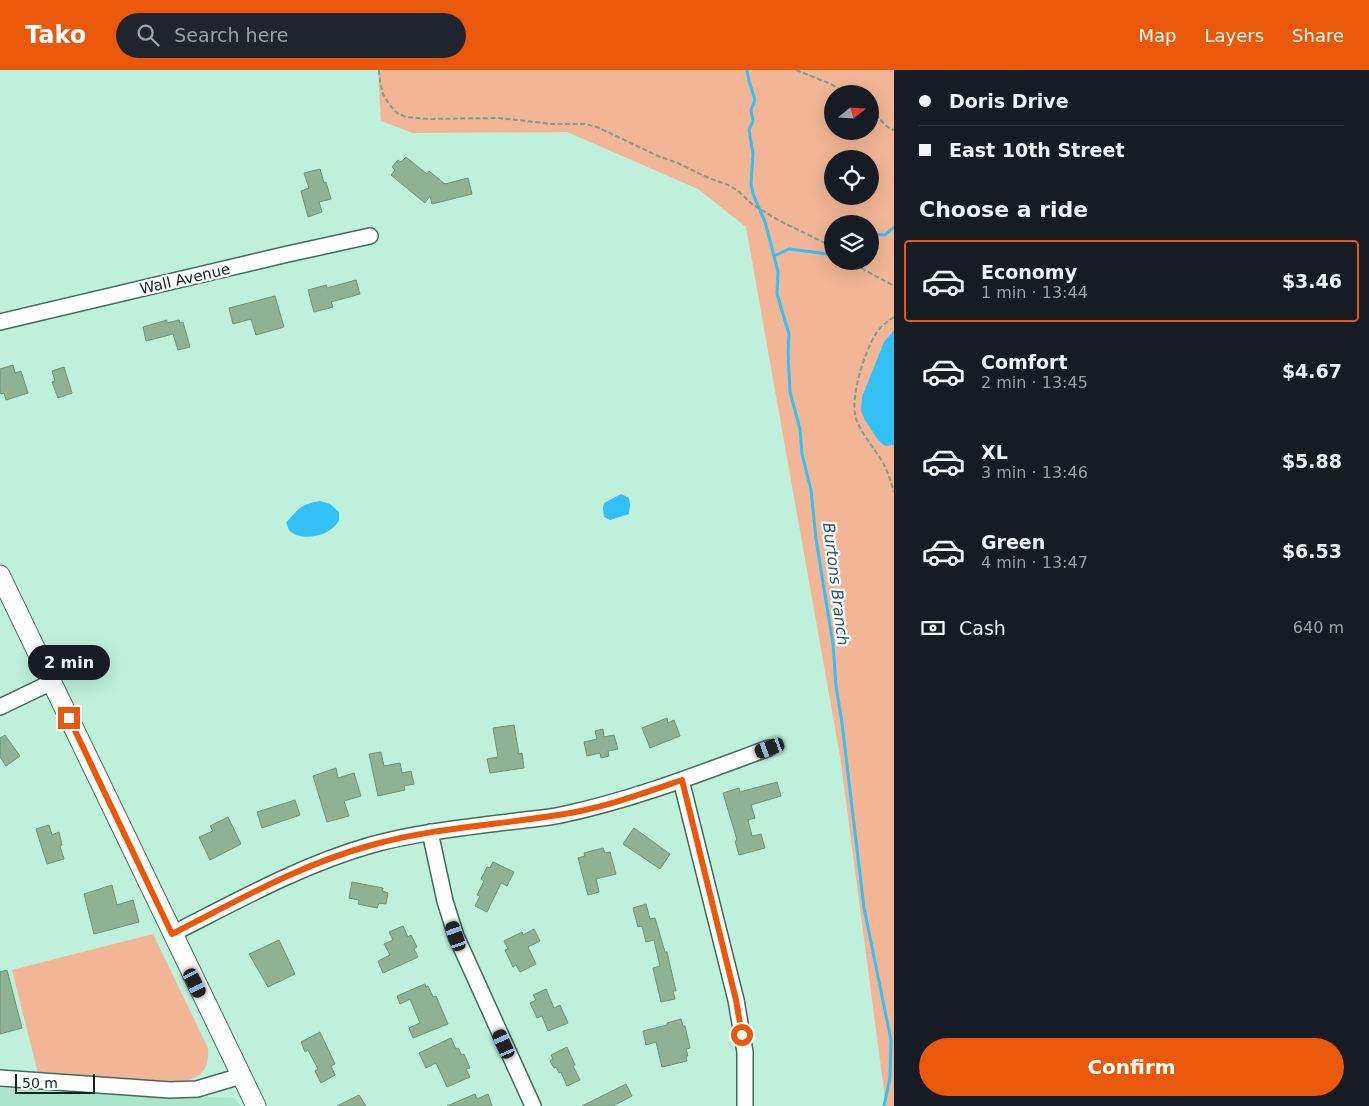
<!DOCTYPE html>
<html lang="en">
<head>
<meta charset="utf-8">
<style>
  body { margin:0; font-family:"DejaVu Sans",sans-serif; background:#20242c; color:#f1f3f6; height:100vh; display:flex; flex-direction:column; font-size:19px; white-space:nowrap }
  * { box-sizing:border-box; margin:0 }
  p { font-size:16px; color:#9ea1a6 }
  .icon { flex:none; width:28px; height:28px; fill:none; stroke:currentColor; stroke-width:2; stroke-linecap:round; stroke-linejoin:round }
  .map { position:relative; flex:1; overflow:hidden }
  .drawer { display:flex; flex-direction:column; background:#171b24; width:475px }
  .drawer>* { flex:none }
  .guide { display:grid; align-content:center; height:110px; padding:0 25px; background:#171b24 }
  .needle { width:32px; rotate:72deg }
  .controls { position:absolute; left:824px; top:15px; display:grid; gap:10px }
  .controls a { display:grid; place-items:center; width:55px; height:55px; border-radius:50%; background:#171b24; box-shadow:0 5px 20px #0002; font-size:25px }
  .scale { position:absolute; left:15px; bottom:12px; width:80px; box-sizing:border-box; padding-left:5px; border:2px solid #10231c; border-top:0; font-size:14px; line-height:18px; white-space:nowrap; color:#10231c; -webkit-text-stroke:4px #fff; paint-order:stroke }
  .end { position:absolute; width:22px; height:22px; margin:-11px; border:6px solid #ea580c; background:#fff; box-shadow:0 0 0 2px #fff }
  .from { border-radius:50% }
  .bubble { position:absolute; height:35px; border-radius:18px; background:#171b24; box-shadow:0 5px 20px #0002; font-size:16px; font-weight:600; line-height:35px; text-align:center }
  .car { position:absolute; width:15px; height:30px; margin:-15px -8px; border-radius:6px; box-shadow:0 0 4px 1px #0007; background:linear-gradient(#222 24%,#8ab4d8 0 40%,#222 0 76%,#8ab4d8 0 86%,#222 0) }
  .guide b { display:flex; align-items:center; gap:18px; height:48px; font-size:19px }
  .guide b+b { border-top:1px solid #363941 }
  .guide i { width:12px; height:12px; background:#f1f3f6 }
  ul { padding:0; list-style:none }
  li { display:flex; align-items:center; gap:15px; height:82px; margin:0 10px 8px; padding:0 15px; border:2px solid transparent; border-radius:5px }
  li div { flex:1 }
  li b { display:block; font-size:19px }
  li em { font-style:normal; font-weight:600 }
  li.on { border-color:#ea580c }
  li>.icon { width:45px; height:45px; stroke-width:1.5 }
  h2 { padding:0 25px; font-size:22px; line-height:60px }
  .pay { display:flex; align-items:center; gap:12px; height:55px; padding:0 25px; font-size:19px }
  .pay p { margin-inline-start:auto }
  .button { display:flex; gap:10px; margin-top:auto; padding:10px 25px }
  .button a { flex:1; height:58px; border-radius:30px; background:#ea580c; color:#fff; font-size:20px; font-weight:600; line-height:58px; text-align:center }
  header { display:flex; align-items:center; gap:30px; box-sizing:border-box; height:70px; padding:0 25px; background:#ea580c; color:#fff }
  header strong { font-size:24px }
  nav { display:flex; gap:28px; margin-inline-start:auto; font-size:18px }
  .search { width:350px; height:45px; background:#20242c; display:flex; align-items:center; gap:12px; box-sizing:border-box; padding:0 18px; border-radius:28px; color:#9ea1a6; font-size:19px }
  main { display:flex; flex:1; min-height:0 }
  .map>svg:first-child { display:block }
  .built { fill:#abe5cd }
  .green { fill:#f2b596; fill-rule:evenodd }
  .water { fill:#33c0f4 }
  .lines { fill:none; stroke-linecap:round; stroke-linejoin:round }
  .stream { stroke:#33c0f4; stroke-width:3 }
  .building { fill:#90b294; stroke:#709174 }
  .minor-casing { stroke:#406e5d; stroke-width:18 }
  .major-casing { stroke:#406e5d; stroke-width:21 }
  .path { stroke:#7aa092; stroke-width:2; stroke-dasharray:5 2.5; stroke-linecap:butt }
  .minor { stroke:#fff; stroke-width:15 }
  .major { stroke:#fff; stroke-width:19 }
  .route { stroke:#ea580c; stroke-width:6 }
  .labels { text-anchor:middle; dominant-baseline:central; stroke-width:4.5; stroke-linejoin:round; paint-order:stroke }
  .street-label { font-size:15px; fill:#10231c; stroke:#fff }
  .water-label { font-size:16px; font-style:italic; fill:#265b71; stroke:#fff }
</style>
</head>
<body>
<header>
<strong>Tako</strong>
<div class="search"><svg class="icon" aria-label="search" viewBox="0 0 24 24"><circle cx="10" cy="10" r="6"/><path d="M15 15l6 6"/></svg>Search here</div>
<nav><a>Map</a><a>Layers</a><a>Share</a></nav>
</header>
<main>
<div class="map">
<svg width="894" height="1036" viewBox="0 0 894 1036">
  <rect width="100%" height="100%" fill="#bef0dc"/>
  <path class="built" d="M0 1018 234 1028 241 1036H0Z"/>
  <path class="green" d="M378 0H894V1036H886L840 686 746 157 698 119 567 62 413 63 381 51ZM832 24H870V61H832ZM832 89H870V126H832ZM832 154H870V191H832Z
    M153 864 208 978C210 1003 197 1011 174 1012L38 1003 12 900Z"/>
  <path class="water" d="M894 260V375L885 376 878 370 865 350 861 341 862 327 884 272Z
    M621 424 629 428 630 435 629 444 610 450 604 447 603 438 604 433Z
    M320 431 330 434 339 442C339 443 339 449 339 450 332 466 301 473 289 460 288 458 287 454 286 453 298 439 301 434 320 431Z"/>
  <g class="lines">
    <path class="stream" d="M747 0 749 11 755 30 751 40 753 51 749 60 753 84 751 113 753 124 765 152 774 186 778 202 777 224 789 264 788 282 790 322 800 359 802 384 811 420 816 469 833 574 836 616 842 653 864 838 891 970 890 1008 884 1036
      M870 164 885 165 894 157
      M774 186 789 179 828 184 830 183"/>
  </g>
  <path class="building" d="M406 87 427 104 429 101 445 114 468 108 472 124 432 134 430 126 425 133 391 105 395 100 392 97 398 90 401 92Z
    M320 99 324 113 326 112 331 129 319 132 322 142 308 147 301 121 309 118 304 103Z
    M356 210 360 224 331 232 333 237 314 242 308 220 326 215 327 218Z
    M275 226 284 257 256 265 251 249 233 254 229 238Z
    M167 250V253L179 250 180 253 183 252 190 277 178 280 173 264 146 271 143 257Z
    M13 295 15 303 21 301 28 323 6 330 4 323 1 324 0 320V299Z
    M64 297 72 323 58 328 52 312 55 311 52 301Z
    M667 648 668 653 674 650 680 666 650 678 642 658Z
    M514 655 519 684 522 683 524 698 490 703 487 689 498 687 493 658Z
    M603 659 604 667 614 665 618 679 608 681 609 686 601 688 600 683 587 686 584 672 597 669 595 661Z
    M5 665 20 686 6 696 0 687V668Z
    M381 682 384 696 400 693 402 703 411 701 414 714 404 716 405 720 378 726 369 684Z
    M336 698 338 708 354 703 361 726 344 731 349 746 327 752 313 706Z
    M777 712 781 726 751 735 755 748 748 750 752 766 761 764 765 778 739 785 735 771 737 770 723 723 739 718 740 722Z
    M295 730 300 745 262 758 257 742Z
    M228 747 241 774 210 790 199 767 213 761 210 756Z
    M49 755 52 765 59 762 62 775 60 776 64 789 47 794 36 759Z
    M634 758 670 784 660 799 623 774Z
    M603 778 605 783 610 782 616 804 596 809 599 822 588 825 578 788 585 786 584 783Z
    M493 792 514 802 507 816 501 813 487 842 475 836 480 826 477 825 484 811 481 809 487 797 490 798Z
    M352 812 383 818 382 821 388 823 386 834 379 833 377 838 358 834 359 830 349 828Z
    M112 815 117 835 133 830 139 852 94 864 84 824Z
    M646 834 650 849 655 848 665 882H667L676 921H673L675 929 661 932 653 898 660 896 654 870 646 872 642 856 638 857 633 838Z
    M403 856 408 867 411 865 417 877 414 879 418 887 383 903 378 891 390 885 384 874 393 870 389 862Z
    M534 859 540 871 528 877 536 894 520 902 516 895 513 897 505 880 508 879 504 871 522 862 523 865Z
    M279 870 295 904 268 917 249 884Z
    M7 900 22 958 0 964V902Z
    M425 914 426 917 428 916 433 927 436 926 448 954 413 968 409 958 420 953 410 929 400 934 397 926Z
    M546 919 554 938 560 935 568 953 548 961 542 946 537 948 530 933 536 930 533 925Z
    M681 949 683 956H685L690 978 686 979 688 986H686L687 991 662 997 656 972 646 975 643 961 667 955V953Z
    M320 962 335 994 331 996 335 1005 321 1013 315 1001 318 999 308 980 305 982 301 972Z
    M451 968 456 979 458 978 462 985 464 984 470 998 466 999 470 1007 447 1017 436 993 426 998 419 983Z
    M567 977 575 995 573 996 580 1010 567 1016 561 1002 559 1003 556 997 554 998 550 991 553 989 551 985Z
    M626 1014 632 1026 613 1036H582Z
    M475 1024 477 1029 488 1024 492 1036H447Z
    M359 1025 366 1036H337Z"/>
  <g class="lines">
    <defs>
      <path id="minor" d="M0 252 288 184 370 166
        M0 637 52 612
        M681 710 736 930 745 982V1036
        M430 762 445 831 456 866 533 1036
        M172 864C237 831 301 795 371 775 419 762 468 757 516 751 531 749 547 748 561 745 633 730 701 703 769 678
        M0 1008 170 1020 197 1019 241 1006"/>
      <path id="major" d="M0 505 256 1036"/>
    </defs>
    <use href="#minor" class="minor-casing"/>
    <use href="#major" class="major-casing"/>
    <path class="path" d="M379 0 380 12 383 24 389 34 397 43 406 47 429 49 499 48 553 54H585L597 57 658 86 678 93 704 106 728 115 737 120 752 134 778 150 827 174 832 179
      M796 0 831 14 847 24
      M870 39C879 45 883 57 894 60
      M848 191 894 216
      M894 247C888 251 881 256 877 262 865 280 848 330 857 351 863 366 875 379 883 393 888 402 891 412 894 422"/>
    <use href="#minor" class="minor"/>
    <use href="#major" class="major"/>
  </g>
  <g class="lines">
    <path class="route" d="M69 648 172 864C237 831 301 794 372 775 432 758 496 755 558 745 600 739 641 724 682 710L736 930 742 965"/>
  </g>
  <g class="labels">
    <g class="street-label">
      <text transform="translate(185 209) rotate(-13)">Wall Avenue</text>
    </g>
    <g class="water-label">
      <text transform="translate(836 514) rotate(83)">Burtons Branch</text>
    </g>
  </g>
</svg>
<div class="controls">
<a><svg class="needle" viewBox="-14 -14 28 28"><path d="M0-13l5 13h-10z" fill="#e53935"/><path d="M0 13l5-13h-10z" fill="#9ea1a6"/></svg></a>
<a><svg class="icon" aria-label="locate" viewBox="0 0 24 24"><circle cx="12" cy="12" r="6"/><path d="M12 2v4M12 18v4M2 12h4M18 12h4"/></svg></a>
<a><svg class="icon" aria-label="layers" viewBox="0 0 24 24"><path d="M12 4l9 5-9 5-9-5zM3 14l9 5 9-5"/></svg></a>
</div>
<div class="scale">50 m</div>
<i class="end from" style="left:742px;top:965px"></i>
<i class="end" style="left:69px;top:648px"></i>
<div class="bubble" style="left:28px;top:575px;width:82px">2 min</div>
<i class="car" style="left:770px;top:678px;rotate:250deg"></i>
<i class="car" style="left:456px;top:866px;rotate:341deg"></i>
<i class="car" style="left:195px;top:913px;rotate:154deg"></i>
<i class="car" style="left:504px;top:974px;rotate:336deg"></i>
</div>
<section class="drawer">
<div class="guide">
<b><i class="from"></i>Doris Drive</b>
<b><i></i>East 10th Street</b>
</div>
<h2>Choose a ride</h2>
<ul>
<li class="on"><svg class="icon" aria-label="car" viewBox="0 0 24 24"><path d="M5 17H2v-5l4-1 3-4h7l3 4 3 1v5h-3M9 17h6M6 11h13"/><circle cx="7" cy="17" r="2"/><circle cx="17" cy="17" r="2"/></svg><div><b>Economy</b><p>1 min · 13:44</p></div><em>$3.46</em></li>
<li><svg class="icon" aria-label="car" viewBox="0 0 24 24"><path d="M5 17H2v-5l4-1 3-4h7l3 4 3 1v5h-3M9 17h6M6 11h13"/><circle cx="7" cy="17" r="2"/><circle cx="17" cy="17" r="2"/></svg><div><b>Comfort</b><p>2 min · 13:45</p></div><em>$4.67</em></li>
<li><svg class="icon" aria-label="car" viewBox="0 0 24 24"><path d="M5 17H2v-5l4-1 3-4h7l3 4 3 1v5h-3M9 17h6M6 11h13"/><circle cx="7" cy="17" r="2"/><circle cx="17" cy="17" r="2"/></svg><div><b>XL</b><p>3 min · 13:46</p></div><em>$5.88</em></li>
<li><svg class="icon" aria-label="car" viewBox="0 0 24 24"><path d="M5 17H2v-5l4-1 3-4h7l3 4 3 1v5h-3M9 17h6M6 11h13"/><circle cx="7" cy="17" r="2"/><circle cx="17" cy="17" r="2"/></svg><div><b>Green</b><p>4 min · 13:47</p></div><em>$6.53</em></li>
</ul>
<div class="pay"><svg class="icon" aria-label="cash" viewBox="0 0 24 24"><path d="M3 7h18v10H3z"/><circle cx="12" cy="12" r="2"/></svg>Cash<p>640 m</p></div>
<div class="button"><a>Confirm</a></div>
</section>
</main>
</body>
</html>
